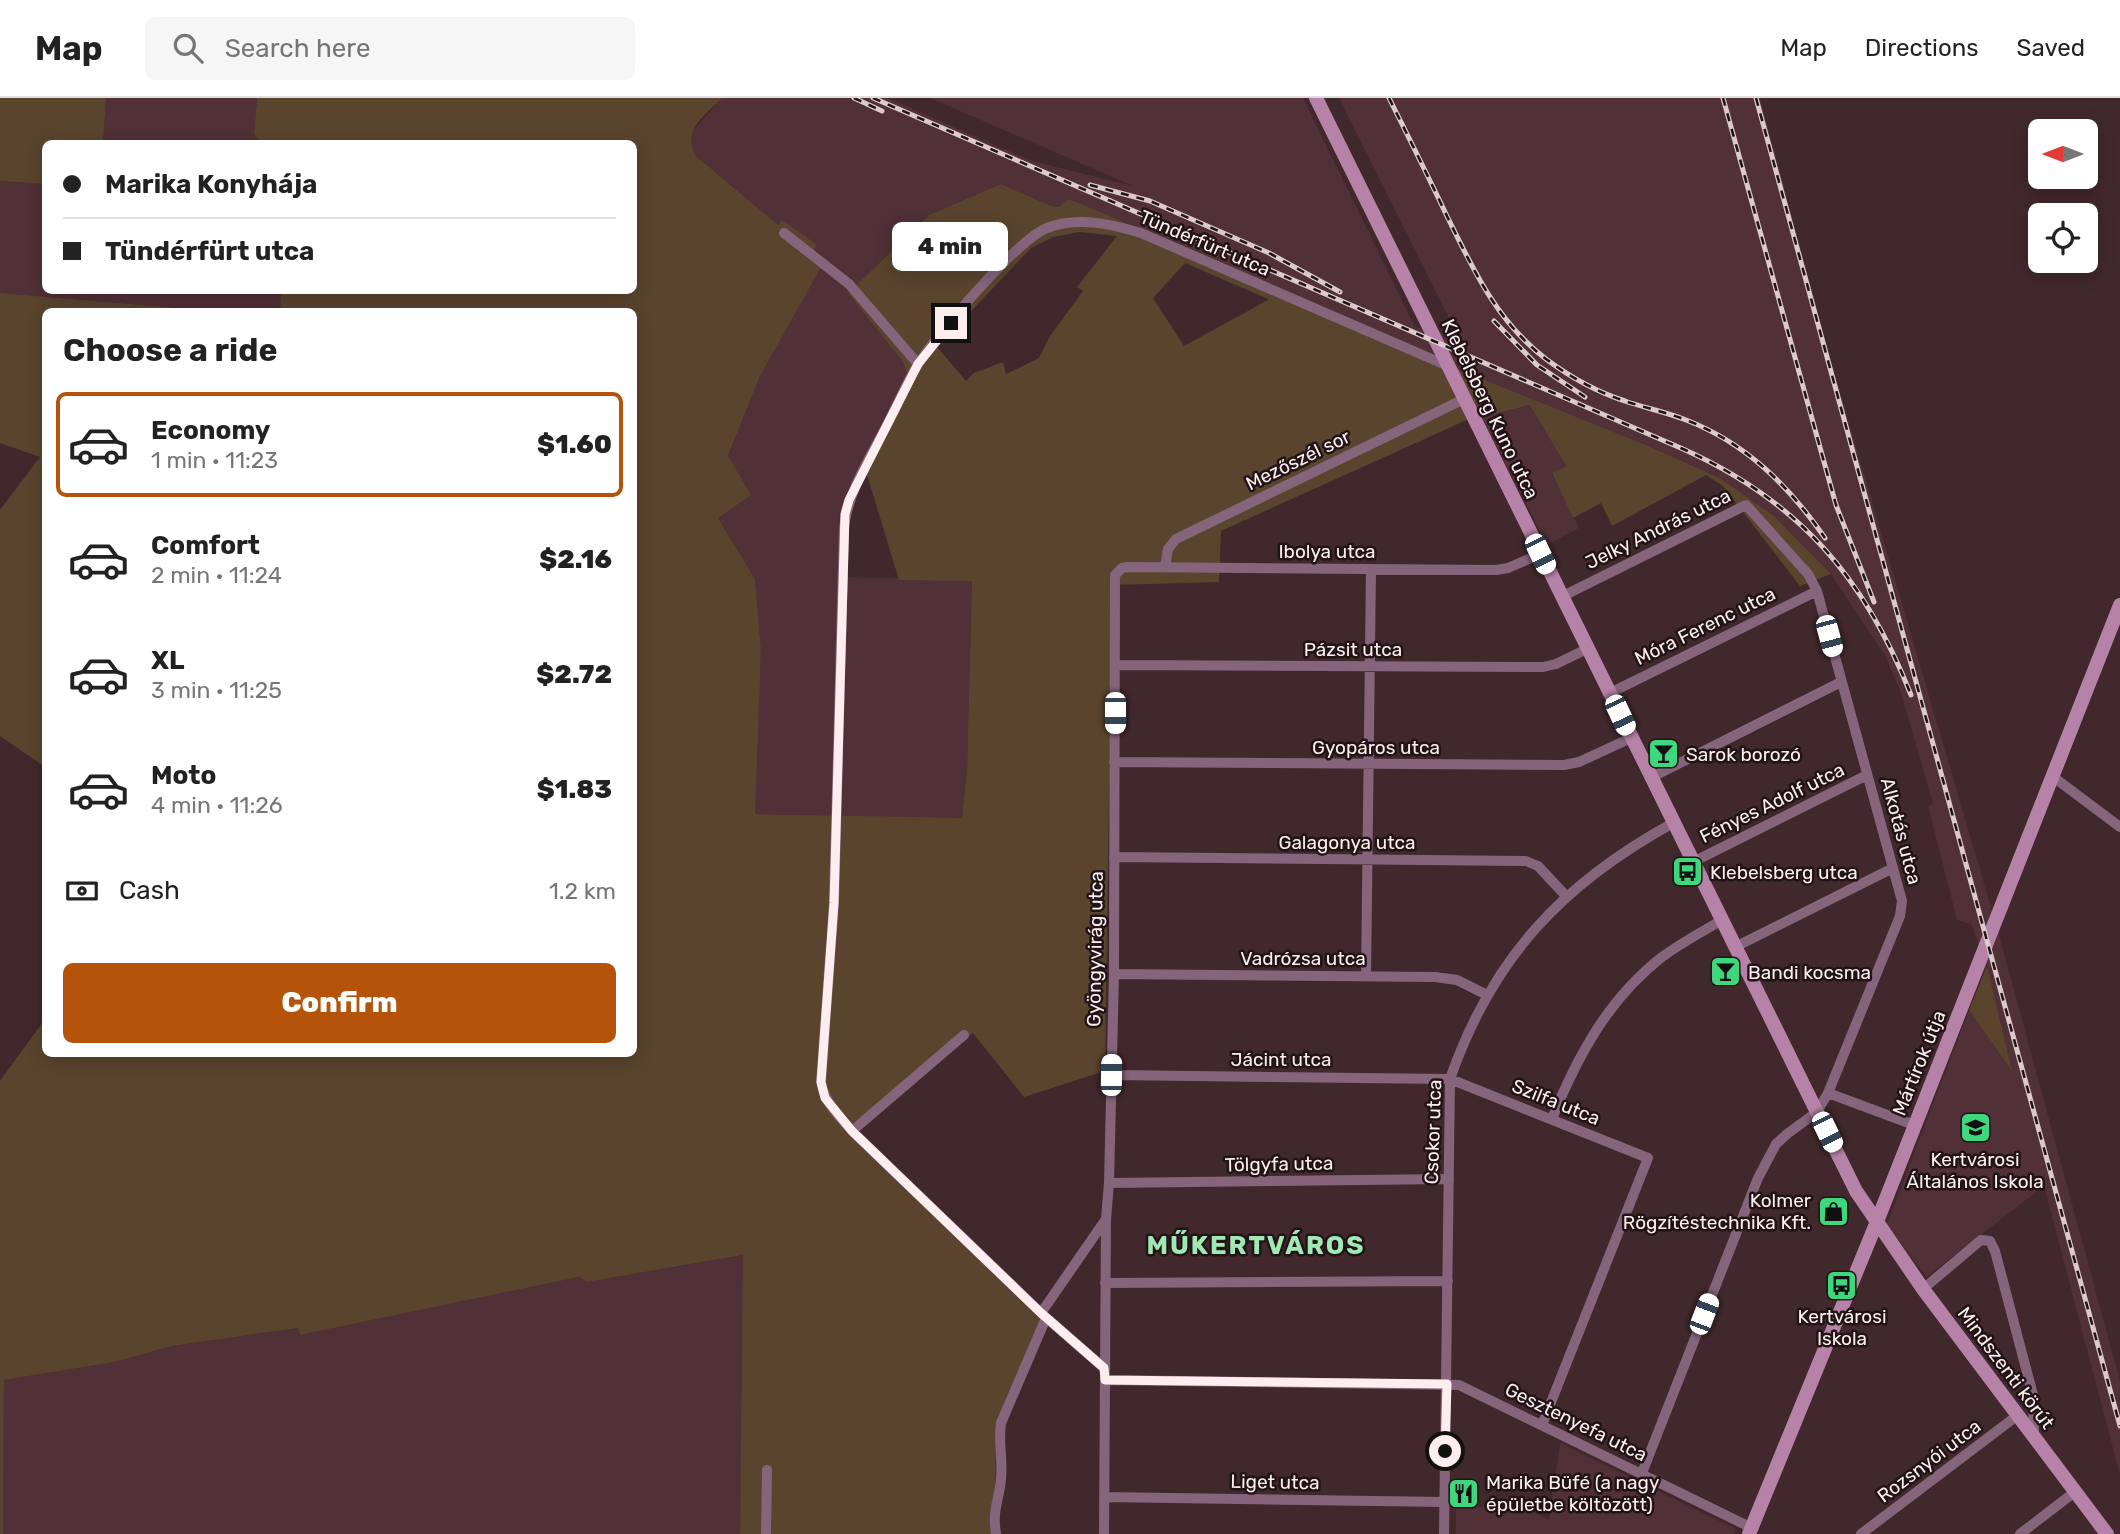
<!DOCTYPE html>
<html lang="en">
<head>
<meta charset="utf-8">
<style>
  body { margin:0; font-family:Rubik,sans-serif; background:#f6f6f6; color:#222; height:100vh; display:flex; flex-direction:column; font-size:26px; white-space:nowrap }
  * { box-sizing:border-box; margin:0 }
  p { font-size:23px; color:#767676 }
  .icon { flex:none; width:38px; height:38px; fill:none; stroke:currentColor; stroke-width:2; stroke-linecap:round; stroke-linejoin:round }
  .map { position:relative; flex:1; overflow:hidden }
  .details { position:absolute; left:42px; top:210px; width:595px; height:749px; display:flex; flex-direction:column; background:#fff; border-radius:10px; box-shadow:0 4px 18px #0003 }
  .details>* { flex:none }
  .banner { position:absolute; left:42px; top:42px; width:595px; height:154px; border-radius:10px; box-shadow:0 4px 18px #0003; display:grid; align-content:center; height:154px; padding:0 21px; background:#fff }
  .needle { width:46px; rotate:270deg }
  .buttons { position:absolute; left:2028px; top:21px; display:grid; gap:14px }
  .buttons a { display:grid; place-items:center; width:70px; height:70px; border-radius:10px; background:#fff; box-shadow:0 4px 18px #0003; font-size:35px }
  .end { position:absolute; width:32px; height:32px; margin:-16px; border:9px solid #feedef; background:#111; box-shadow:0 0 0 4px #111 }
  .from { border-radius:50% }
  .bubble { position:absolute; height:49px; border-radius:10px; background:#fff; box-shadow:0 4px 18px #0003; font-size:23px; font-weight:800; line-height:49px; text-align:center }
  .car { position:absolute; width:21px; height:42px; margin:-21px -10px; border-radius:9px; box-shadow:0 0 5px 2px #0007; background:linear-gradient(#fff 24%,#345 0 40%,#fff 0 76%,#345 0 86%,#fff 0) }
  .banner b { display:flex; align-items:center; gap:24px; height:66px; font-size:26px }
  .banner b+b { border-top:2px solid #e0e0e0 }
  .banner i { width:18px; height:18px; background:#222 }
  ul { padding:0; list-style:none }
  li { display:flex; align-items:center; gap:21px; height:105px; margin:0 14px 10px; padding:0 7px; border:4px solid transparent; border-radius:10px }
  li div { flex:1 }
  li b { display:block; font-size:26px }
  li em { font-style:normal; font-weight:800 }
  li.active { border-color:#b45309 }
  li>.icon { width:63px; height:63px; stroke-width:1.5 }
  h2 { padding:0 21px; font-size:32px; line-height:84px }
  .pay { display:flex; align-items:center; gap:18px; height:77px; padding:0 21px; font-size:26px }
  .pay p { margin-inline-start:auto }
  .cta { display:flex; gap:14px; margin-top:auto; padding:14px 21px }
  .cta a { flex:1; height:80px; border-radius:10px; background:#b45309; color:#fff; font-size:28px; font-weight:800; line-height:80px; text-align:center }
  header { display:flex; align-items:center; gap:42px; box-sizing:border-box; height:98px; padding:0 35px; background:#fff; border-bottom:2px solid #e0e0e0 }
  header strong { font-size:33px }
  nav { display:flex; gap:38px; margin-inline-start:auto; font-size:24px }
  .search { width:490px; height:63px; background:#f6f6f6; display:flex; align-items:center; gap:18px; box-sizing:border-box; padding:0 24px; border-radius:10px; color:#767676; font-size:26px }
  .map>svg:first-child { display:block }
  .built { fill:#513037 }
  .green { fill:#5a442e; fill-rule:evenodd }
  .lines { fill:none; stroke-linecap:round; stroke-linejoin:round }
  .street { stroke:#86657c; stroke-width:10 }
  .secondary { stroke:#b782a7; stroke-width:14 }
  .rail-casing { stroke:#dcc9cc; stroke-width:5 }
  .rail { stroke:#201416; stroke-width:2.5; stroke-dasharray:8; stroke-linecap:butt }
  .route { stroke:#feedef; stroke-width:9 }
  .labels { text-anchor:middle; dominant-baseline:central; stroke-width:5; stroke-linejoin:round; paint-order:stroke }
  .street-label { font-size:19px; fill:#feedef; stroke:#201416 }
  .poi-label { font-size:19px; fill:#feedef; stroke:#201416; text-anchor:start }
  .district-label { font-size:26px; font-weight:bold; letter-spacing:2px; fill:#a1e8b5; stroke:#201416 }
</style>
</head>
<body>
<header>
<strong>Map</strong>
<div class="search"><svg class="icon" aria-label="search" viewBox="0 0 24 24"><circle cx="10" cy="10" r="6"/><path d="M15 15l6 6"/></svg>Search here</div>
<nav><a>Map</a><a>Directions</a><a>Saved</a></nav>
</header>
<div class="map">
<svg width="2120" height="1436" viewBox="0 0 2120 1436">
  <rect width="100%" height="100%" fill="#41282c"/>
  <path class="built" d="M106 0H257L254 36 262 45 103 46Z
    M722 0H888L1032 63 1133 88 930 0H1303L1415 229 1459 240 1339 0H1760L1832 267 1998 833 2120 1283V1377L2044 1088 1926 1179 1887 1126 1969 912 2011 971 1987 868 1971 826 1957 822 1928 708 1933 706 1901 595 1886 559 1831 476 1774 418 1720 380 1646 347 1465 274 1385 235 1070 102 1059 109 1051 108 1001 86 929 117 848 195 903 264 908 278 840 414 838 479 972 482 967 671 962 721 754 716 761 552 755 481 718 420 728 359 760 278 781 123 778 127 695 57 689 45 691 35Z
    M0 83 45 86 46 192 281 193 280 213H214L0 195Z
    M1531 307 1566 368 1552 376 1579 430 1547 447 1480 316 1490 317Z
    M744 1157 740 1436H3L4 1282 115 1264 172 1248 299 1230 300 1237 579 1179 587 1184Z
    M1560 1345 1736 1431 1733 1436H1456V1409H1524L1549 1422Z"/>
  <path class="green" d="M0 0H106L103 45 46 46 45 86 0 83Z
    M257 0H722C705 18 682 31 695 57L778 127 782 122 817 147 813 153 825 162 760 278 728 358 751 397 718 420 755 481 761 552 755 716 962 720 967 671 972 483 899 482 864 367 908 278 903 264 848 195 929 117 1001 86 1051 108 1059 109 1069 101 1385 235 1465 274 1646 347 1720 380 1774 418 1831 476 1800 488 1723 388 1706 377 1612 428 1601 405 1573 420 1552 375 1566 368 1530 307 1490 317 1480 316 1221 433 1219 484 1112 487 1105 973 1024 999 973 935 844 1032 1041 1222 996 1336 995 1436H740L743 1157 587 1184 579 1179 300 1237 298 1230 172 1248 115 1264 4 1282 3 1436H0V983L45 921 46 956H634V214L280 213 281 193 634 192V46L262 45 254 36ZM1079 134 1117 138 1077 189 1083 193 1050 238 1039 260 1006 276 1003 264 974 275 966 283 937 249 1031 150 1053 139ZM1185 165 1268 201V202L1184 248 1153 200Z
    M0 195 214 213 46 214 45 669 0 638V412L40 359 0 345Z
    M1987 868 2012 973 1969 912Z"/>
  <g class="lines">
    <path class="street" d="M784 135 849 186 918 266
      M1165 469 1168 451 1176 441 1464 301
      M1561 499 1746 407 1808 476 1817 493 1902 803 1900 818 1828 995 1817 1014 1787 1036 1776 1046 1758 1080 1642 1375
      M1115 567 1543 569 1556 566 1587 551
      M1610 595 1817 493
      M1114 664 1564 667 1579 664 1631 640
      M2052 678 2120 729
      M1650 680 1841 584
      M1114 759 1526 763 1538 768 1566 798
      M1693 764 1867 677
      M1735 849 1893 770
      M1114 876 1435 879 1457 882 1487 897
      M1366 878 1371 471
      M1111 977 1450 981 1648 1060 1542 1327
      M1828 995 1914 1027
      M1552 1021C1577 959 1608 901 1662 859 1681 845 1702 834 1722 822
      M852 1033 964 937
      M1109 1085 1449 1081
      M1105 1185 1448 1183
      M1923 1191 1981 1142 1990 1143 1995 1153 2033 1297 2034 1337
      M1041 1215 1106 1121
      M1104 1270 1041 1215 852 1033C838 1017 825 1005 821 984L834 805 844 430C848 392 872 357 889 323 899 304 907 283 919 265 938 235 1017 142 1047 130 1077 118 1111 126 1141 135L1448 268
      M1105 1282 1459 1287 1752 1430
      M1104 1399 1444 1404
      M766 1436 767 1372
      M996 1436C992 1412 999 1403 1001 1381 1003 1362 998 1343 1001 1325L1046 1220
      M1104 1436 1106 1121 1109 1085 1114 876 1115 477 1122 470 1127 469 1496 472 1508 470 1540 456
      M1444 1436 1450 981C1492 860 1562 786 1673 725
      M1861 1436 2018 1317
      M2020 1436 2076 1393"/>
    <path class="secondary" d="M1316 0 1856 1093 1923 1191 2107 1436
      M1749 1436 1876 1126 2120 507"/>
    <defs>
      <path id="rail" d="M854 0 882 13
        M873 0 1683 351C1799 403 1865 480 1911 597
        M1389 0C1408 38 1427 76 1445 114 1472 169 1496 223 1546 261 1570 279 1597 294 1625 303 1645 310 1666 314 1686 322 1746 345 1789 388 1825 440
        M1723 0 1836 407 1874 504
        M1756 0 2120 1328
        M1090 87 1150 103 1269 155 1340 194
        M1494 223 1537 267 1585 299"/>
    </defs>
    <use href="#rail" class="rail-casing"/>
    <use href="#rail" class="rail"/>
  </g>
  <g class="lines">
    <path class="route" d="M951 225 918 266 849 402 845 416 834 805 821 984 825 1000 852 1033 1041 1215 1104 1270 1105 1282 1447 1286 1445 1353"/>
  </g>
  <defs>
    <symbol id="bar-square" viewBox="-11 -11 22 22"><rect x="-9" y="-9" width="18" height="18" rx="4" fill="#3ed77d" stroke="#201416"/><path d="M-6-5H6L.8 .8V4.5H3.5V6h-7V4.5H-.8V.8Z" fill="#111"/></symbol>
    <symbol id="bus-square" viewBox="-11 -11 22 22"><rect x="-9" y="-9" width="18" height="18" rx="4" fill="#3ed77d" stroke="#201416"/><path d="M-5-6H5V4H4V6H2V4H-2V6H-4V4H-5ZM-3.5-4V0h7V-4ZM-3.5 1.2v1.5H-2V1.2ZM2 1.2v1.5H3.5V1.2Z" fill="#111"/></symbol>
    <symbol id="school-square" viewBox="-11 -11 22 22"><rect x="-9" y="-9" width="18" height="18" rx="4" fill="#3ed77d" stroke="#201416"/><path d="M0-5L7-2L0 1L-7-2ZM-4 1L0 2.5L4 1V4Q0 6-4 4Z" fill="#111"/></symbol>
    <symbol id="shop-square" viewBox="-11 -11 22 22"><rect x="-9" y="-9" width="18" height="18" rx="4" fill="#3ed77d" stroke="#201416"/><path d="M-5-2.5h2.3a2.7 3.5 0 0 1 5.4 0H5L5.5 6h-11ZM-1.5-2.5h3a1.5 2.3 0 0 0-3 0Z" fill="#111"/></symbol>
    <symbol id="restaurant-square" viewBox="-11 -11 22 22"><rect x="-9" y="-9" width="18" height="18" rx="4" fill="#3ed77d" stroke="#201416"/><path d="M-5-6h1v4h1v-4h1v4h1v-4h1v5L-1.5 .5V6h-2V.5L-5-1ZM5-6V6H3V1.5H1.5Q1.5-4 5-6Z" fill="#111"/></symbol>
  </defs>
  <g fill-rule="evenodd">
    <use href="#bar-square" x="1646" y="638" width="35" height="35"/>
    <use href="#bus-square" x="1670" y="756" width="35" height="35"/>
    <use href="#bar-square" x="1708" y="856" width="35" height="35"/>
    <use href="#school-square" x="1958" y="1012" width="35" height="35"/>
    <use href="#shop-square" x="1816" y="1096" width="35" height="35"/>
    <use href="#bus-square" x="1824" y="1170" width="35" height="35"/>
    <use href="#restaurant-square" x="1446" y="1378" width="35" height="35"/>
  </g>
  <g class="labels">
    <g class="street-label">
      <text transform="translate(1205 145) rotate(23)">Tündérfürt utca</text>
      <text transform="translate(1490 311) rotate(64)">Klebelsberg Kuno utca</text>
      <text transform="translate(1298 362) rotate(-26)">Mezőszél sor</text>
      <text transform="translate(1658 431) rotate(-26)">Jelky András utca</text>
      <text x="1327" y="453">Ibolya utca</text>
      <text transform="translate(1705 528) rotate(-26)">Móra Ferenc utca</text>
      <text x="1353" y="551">Pázsit utca</text>
      <text x="1376" y="649">Gyopáros utca</text>
      <text transform="translate(1772 705) rotate(-26)">Fényes Adolf utca</text>
      <text transform="translate(1901 733) rotate(75)">Alkotás utca</text>
      <text x="1347" y="744">Galagonya utca</text>
      <text transform="translate(1095 851) rotate(-89)">Gyöngyvirág utca</text>
      <text x="1303" y="860">Vadrózsa utca</text>
      <text x="1281" y="961">Jácint utca</text>
      <text transform="translate(1919 965) rotate(-68)">Mártírok útja</text>
      <text transform="translate(1556 1004) rotate(22)">Szilfa utca</text>
      <text transform="translate(1433 1034) rotate(-88)">Csokor utca</text>
      <text transform="translate(1279 1066) rotate(-1)">Tölgyfa utca</text>
      <text transform="translate(2006 1270) rotate(53)">Mindszenti körút</text>
      <text transform="translate(1576 1324) rotate(26)">Gesztenyefa utca</text>
      <text transform="translate(1929 1363) rotate(-37)">Rozsnyói utca</text>
      <text transform="translate(1275 1384) rotate(1)">Liget utca</text>
    </g>
    <g class="poi-label">
      <text x="1686" y="656">Sarok borozó</text>
      <text x="1710" y="774">Klebelsberg utca</text>
      <text x="1748" y="874">Bandi kocsma</text>
      <text x="1975" y="1061" text-anchor="middle">Kertvárosi<tspan x="1975" dy="22">Általános Iskola</tspan></text>
      <text x="1811" y="1102" text-anchor="end">Kolmer<tspan x="1811" dy="22">Rögzítéstechnika Kft.</tspan></text>
      <text x="1842" y="1218" text-anchor="middle">Kertvárosi<tspan x="1842" dy="22">Iskola</tspan></text>
      <text x="1486" y="1384">Marika Büfé (a nagy<tspan x="1486" dy="22">épületbe költözött)</tspan></text>
    </g>
    <g class="district-label">
      <text x="1256" y="1147">MŰKERTVÁROS</text>
    </g>
  </g>
</svg>
<div class="buttons">
<a><svg class="needle" viewBox="-14 -14 28 28"><path d="M0-13l5 13h-10z" fill="#e53935"/><path d="M0 13l5-13h-10z" fill="#767676"/></svg></a>
<a><svg class="icon" aria-label="locate" viewBox="0 0 24 24"><circle cx="12" cy="12" r="6"/><path d="M12 2v4M12 18v4M2 12h4M18 12h4"/></svg></a>
</div>
<i class="end from" style="left:1445px;top:1353px"></i>
<i class="end" style="left:951px;top:225px"></i>
<div class="bubble" style="left:892px;top:124px;width:116px">4 min</div>
<i class="car" style="left:1540px;top:456px;rotate:154deg"></i>
<i class="car" style="left:1829px;top:538px;rotate:165deg"></i>
<i class="car" style="left:1115px;top:615px;rotate:180deg"></i>
<i class="car" style="left:1620px;top:617px;rotate:155deg"></i>
<i class="car" style="left:1111px;top:977px;rotate:1deg"></i>
<i class="car" style="left:1827px;top:1034px;rotate:154deg"></i>
<i class="car" style="left:1704px;top:1216px;rotate:21deg"></i>
<div class="banner">
<b><i class="from"></i>Marika Konyhája</b>
<b><i></i>Tündérfürt utca</b>
</div>
<section class="details">
<h2>Choose a ride</h2>
<ul>
<li class="active"><svg class="icon" aria-label="car" viewBox="0 0 24 24"><path d="M5 17H2v-5l4-1 3-4h7l3 4 3 1v5h-3M9 17h6M6 11h13"/><circle cx="7" cy="17" r="2"/><circle cx="17" cy="17" r="2"/></svg><div><b>Economy</b><p>1 min · 11:23</p></div><em>$1.60</em></li>
<li><svg class="icon" aria-label="car" viewBox="0 0 24 24"><path d="M5 17H2v-5l4-1 3-4h7l3 4 3 1v5h-3M9 17h6M6 11h13"/><circle cx="7" cy="17" r="2"/><circle cx="17" cy="17" r="2"/></svg><div><b>Comfort</b><p>2 min · 11:24</p></div><em>$2.16</em></li>
<li><svg class="icon" aria-label="car" viewBox="0 0 24 24"><path d="M5 17H2v-5l4-1 3-4h7l3 4 3 1v5h-3M9 17h6M6 11h13"/><circle cx="7" cy="17" r="2"/><circle cx="17" cy="17" r="2"/></svg><div><b>XL</b><p>3 min · 11:25</p></div><em>$2.72</em></li>
<li><svg class="icon" aria-label="car" viewBox="0 0 24 24"><path d="M5 17H2v-5l4-1 3-4h7l3 4 3 1v5h-3M9 17h6M6 11h13"/><circle cx="7" cy="17" r="2"/><circle cx="17" cy="17" r="2"/></svg><div><b>Moto</b><p>4 min · 11:26</p></div><em>$1.83</em></li>
</ul>
<div class="pay"><svg class="icon" aria-label="cash" viewBox="0 0 24 24"><path d="M3 7h18v10H3z"/><circle cx="12" cy="12" r="2"/></svg>Cash<p>1.2 km</p></div>
<div class="cta"><a>Confirm</a></div>
</section>
</div>
</body>
</html>
